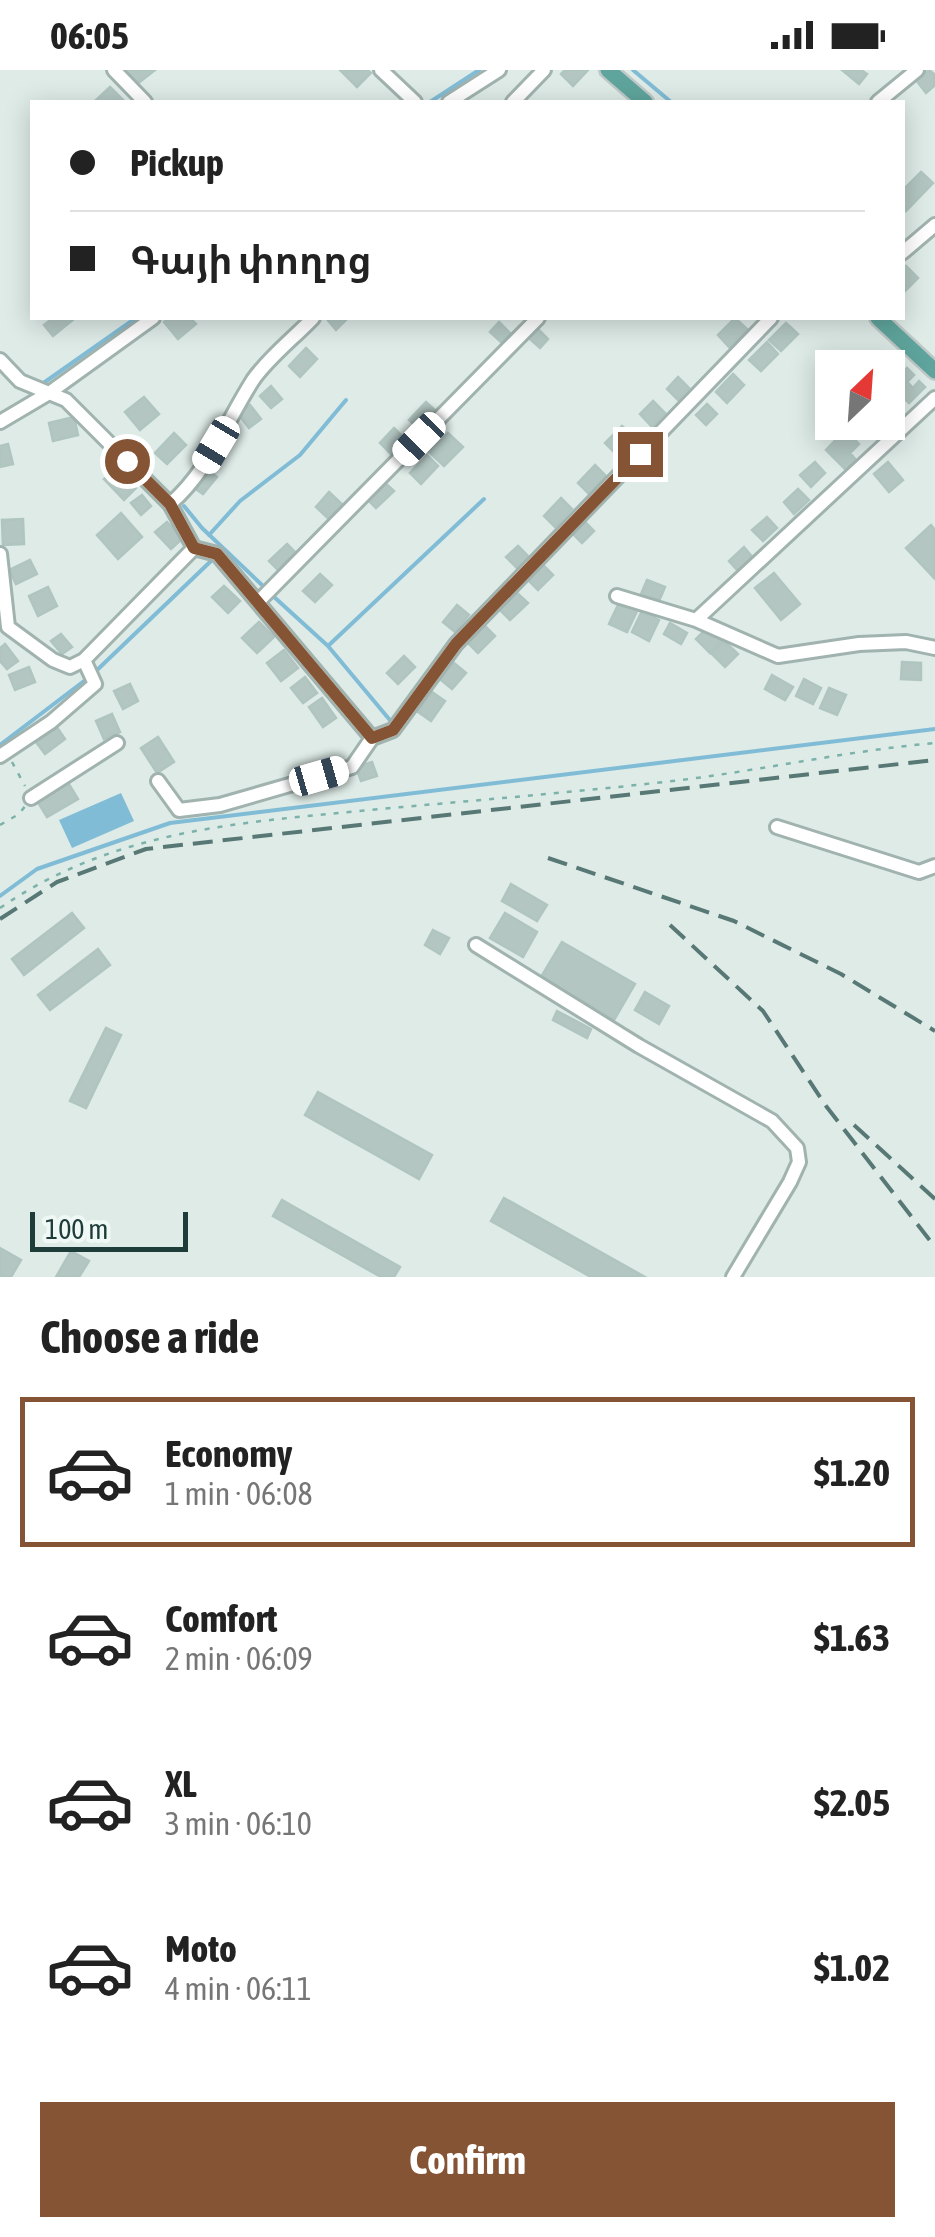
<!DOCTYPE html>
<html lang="en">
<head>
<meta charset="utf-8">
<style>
  body { margin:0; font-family:"Asap Condensed","Noto Sans Armenian",sans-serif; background:#f6f6f6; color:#222; height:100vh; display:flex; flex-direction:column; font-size:38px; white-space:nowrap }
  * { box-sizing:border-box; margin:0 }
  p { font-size:32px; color:#767676 }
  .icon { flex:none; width:55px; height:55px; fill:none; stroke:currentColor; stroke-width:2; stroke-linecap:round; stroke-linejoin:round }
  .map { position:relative; height:1207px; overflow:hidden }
  .side { display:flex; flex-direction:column; background:#fff; flex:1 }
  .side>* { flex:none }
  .guide { position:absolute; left:30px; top:30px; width:875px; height:220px; border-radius:0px; box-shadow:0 5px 25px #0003; display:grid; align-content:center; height:220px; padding:0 40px; background:#fff }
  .needle { width:65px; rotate:25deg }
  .buttons { position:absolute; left:815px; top:280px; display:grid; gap:20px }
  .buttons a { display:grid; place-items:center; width:90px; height:90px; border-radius:0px; background:#fff; box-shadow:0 5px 25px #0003; font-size:50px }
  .scale { position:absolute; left:30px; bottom:25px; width:158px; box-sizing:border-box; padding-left:10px; border:5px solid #1e3c39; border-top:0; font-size:28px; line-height:35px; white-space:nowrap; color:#1e3c39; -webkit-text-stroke:8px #eff8f5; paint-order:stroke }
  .end { position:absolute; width:45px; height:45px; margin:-22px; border:12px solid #855434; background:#fff; box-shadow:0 0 0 5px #fff }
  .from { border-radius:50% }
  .car { position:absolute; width:30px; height:60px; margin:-30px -15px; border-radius:12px; box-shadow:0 0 8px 2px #0007; background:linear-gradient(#fff 24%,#345 0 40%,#fff 0 76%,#345 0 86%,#fff 0) }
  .guide b { display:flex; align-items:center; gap:35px; height:95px; font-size:38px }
  .guide b+b { border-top:2px solid #e0e0e0 }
  .guide i { width:25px; height:25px; background:#222 }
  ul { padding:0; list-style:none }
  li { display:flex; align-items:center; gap:30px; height:150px; margin:0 20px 15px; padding:0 20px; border:5px solid transparent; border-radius:0px }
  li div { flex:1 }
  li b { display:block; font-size:38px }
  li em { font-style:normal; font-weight:700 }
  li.on { border-color:#855434 }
  li>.icon { width:90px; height:90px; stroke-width:1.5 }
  h2 { padding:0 40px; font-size:45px; line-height:120px }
  .cta { display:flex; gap:20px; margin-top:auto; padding:20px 40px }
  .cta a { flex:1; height:115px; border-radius:0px; background:#855434; color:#fff; font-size:40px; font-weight:700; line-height:115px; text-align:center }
  .status { display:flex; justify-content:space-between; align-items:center; height:70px; padding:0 50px; background:#fff; direction:ltr }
  .status svg { height:28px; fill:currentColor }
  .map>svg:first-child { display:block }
  .water { fill:#81bcd6 }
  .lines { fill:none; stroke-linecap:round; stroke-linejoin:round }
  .stream { stroke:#81bcd6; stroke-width:4 }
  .building { fill:#b3c6c1; stroke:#b0c5c0; stroke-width:2.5 }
  .minor-casing { stroke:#a1b3af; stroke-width:18 }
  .major-casing { stroke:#c0c8c8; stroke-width:20 }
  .path { stroke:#7cb2a9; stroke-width:2.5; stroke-dasharray:5 8; stroke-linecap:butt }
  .minor { stroke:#fff; stroke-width:12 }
  .major { stroke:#5fa59d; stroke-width:15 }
  .rail { stroke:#587875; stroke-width:4; stroke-dasharray:20 10; stroke-linecap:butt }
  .route { stroke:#855434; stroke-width:12 }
</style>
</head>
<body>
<div class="status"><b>06:05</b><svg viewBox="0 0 49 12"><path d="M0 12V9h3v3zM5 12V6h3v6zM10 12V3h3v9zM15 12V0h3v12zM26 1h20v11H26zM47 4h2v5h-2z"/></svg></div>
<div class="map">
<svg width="935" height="1207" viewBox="0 0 935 1207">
  <rect width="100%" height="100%" fill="#deebe7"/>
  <path class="water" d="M121 723 134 751 72 778 59 750Z"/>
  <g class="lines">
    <path class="stream" d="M633 0 671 32
      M430 32 479 0
      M42 314 136 248
      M184 436 202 458 262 515
      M209 465 240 431 300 385 346 330
      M273 526 328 576 389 649
      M328 576 484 429
      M95 602 211 491
      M0 675 88 608
      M0 826 37 799 170 753 935 659"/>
  </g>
  <path class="building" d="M127 0H155L132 18 121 4Z
    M367 0 371 3 357 17 341 1Z
    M565 0H588L573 16 561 4Z
    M842 0H861L867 4 859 14Z
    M929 0 935 5V15L926 23 916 10Z
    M110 17 123 30 96 32 95 31Z
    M921 102 933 113 906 141 902 137V121Z
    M906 196 918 208 905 221 902 200Z
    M53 248H75L53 266 44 255Z
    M169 248H190L196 254 178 269 164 252Z
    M326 248H343L346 250 336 260Z
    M735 248 747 259 729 277 718 265Z
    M499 252 510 263 501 272 490 262Z
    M786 253 798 264 781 281 769 270Z
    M537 258 548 269 540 278 529 268Z
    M767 272 778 284 761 301 749 290Z
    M306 278 317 289 300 307 289 296Z
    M907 298 914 305 907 312 913 318 919 311 925 317 909 333 890 315Z
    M733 304 744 315 727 333 716 322Z
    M678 307 689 318 678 330 667 319Z
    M271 316 282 329 271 338 260 326Z
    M144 327 159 344 140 360 125 342Z
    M653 331 665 343 652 357 640 344Z
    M426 332 438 343 421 361 409 350Z
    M707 334 717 344 706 355 696 345Z
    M250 335 261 349 249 358 238 344Z
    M74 347 78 365 53 371 49 353Z
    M622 356 634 367 616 384 605 373Z
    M394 358 409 373 395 388 380 373Z
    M845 360 859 374 850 383 856 390 846 400 826 380Z
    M174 363 186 375 167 394 155 383Z
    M448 363 463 377 444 396 429 382Z
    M8 374 13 394 0 397V376Z
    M650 381 661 392 644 409 632 398Z
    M427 385 438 396 421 414 410 403Z
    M815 392 825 403 811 417 800 405Z
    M888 392 903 410 889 422 874 404Z
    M595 395 606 406 589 424 578 413Z
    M117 398 136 418 124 430 104 409Z
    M208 400 217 407 203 424 193 417Z
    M385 413 394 421 376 438 368 430Z
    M798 419 809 430 794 444 784 432Z
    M329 422 345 437 332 452 316 437Z
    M142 425 151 436 141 445 131 433Z
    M561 428 572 439 555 457 544 446Z
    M121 443 142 467 118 489 97 465Z
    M767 447 777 458 763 471 752 460Z
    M23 449 24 474 3 475 2 450Z
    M583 450 594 461 582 473 571 462Z
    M167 452 182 469 171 479 155 462Z
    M931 455 935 460V509L906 478Z
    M287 474 298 485 281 503 269 491Z
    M518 476 529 487 517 498 506 487Z
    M744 477 754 489 739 502 729 491Z
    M30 490 37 504 16 514 9 500Z
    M542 494 553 505 538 520 527 509Z
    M774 503 800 534 781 550 755 518Z
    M320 504 332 515 315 532 303 521Z
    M647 510 665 517 659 531 641 524Z
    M224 516 240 531 228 543 212 527Z
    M48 517 57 536 38 546 29 526Z
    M516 522 528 533 510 550 499 539Z
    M619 533 637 541 627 562 609 554Z
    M457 535 469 545 455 562 443 552Z
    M642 541 659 550 649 571 632 562Z
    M259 552 274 567 257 583 242 568Z
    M670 553 687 563 681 574 664 564Z
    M484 555 495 566 478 583 467 572Z
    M709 556 723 570 710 583 696 569Z
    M61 564 72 577 62 584 51 571Z
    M724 571 738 584 725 597 711 583Z
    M5 574 18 591 7 599 0 591V578Z
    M284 580 298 598 281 611 267 593Z
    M404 586 415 597 398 614 387 603Z
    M902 592 921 593V610L901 609Z
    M454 593 466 603 452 619 440 609Z
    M29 597 35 612 15 620 9 605Z
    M772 605 793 617 785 630 765 619Z
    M305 607 317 623 303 633 291 618Z
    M804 609 821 618 813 634 796 626Z
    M130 614 138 631 123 639 114 621Z
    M829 618 846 625 837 645 820 638Z
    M432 622 445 631 431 651 418 642Z
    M322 628 336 648 323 657 309 637Z
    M112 644 120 662 104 669 96 651Z
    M54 653 65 669 45 684 33 668Z
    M158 667 174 692 157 703 141 678Z
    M372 692 377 706 361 711 356 697Z
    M67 711 78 729 47 747 36 729Z
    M511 814 547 835 537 851 502 831Z
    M72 843 84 858 24 905 12 889Z
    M505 843 537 862 523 887 490 868Z
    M433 860 449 868 440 884 425 875Z
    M562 872 635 914 614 950 541 907Z
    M98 879 110 895 50 940 38 925Z
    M645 922 669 936 659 954 635 940Z
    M557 941 591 959 587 968 553 950Z
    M106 958 121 965 86 1038 70 1031Z
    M318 1022 432 1085 419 1109 305 1045Z
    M504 1128 645 1207H591L491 1151Z
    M282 1130 400 1197 394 1207H381L273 1146Z
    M0 1178 21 1190 11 1207H0Z
    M71 1181 89 1191 79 1207H56Z"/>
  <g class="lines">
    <defs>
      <path id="minor" d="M114 0 145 32
        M381 0 415 32
        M449 32 499 0
        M513 32 544 0
        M878 32 917 0
        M902 183 935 155
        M0 290 20 311 49 323 153 248
        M0 352 49 323 66 330 170 434
        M194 478 170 434C208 402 226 352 253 310 269 287 294 268 313 248
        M194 478 217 484 372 668
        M0 484 8 557 53 590 70 597 84 590 194 478
        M617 526 696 550 935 328
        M259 531 538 248
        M696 550 778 586 859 574 906 572 935 578
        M372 668 393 660 456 574 771 248
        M0 686 51 652 95 614 84 590
        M158 711 179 740 220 735 352 697 372 668
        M31 728 117 673
        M777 757 919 802 935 796
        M476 875 639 976 772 1051 797 1078 799 1092 790 1112 733 1207"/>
      <path id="major" d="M608 0 645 32
        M878 248 935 301"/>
    </defs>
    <use href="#minor" class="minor-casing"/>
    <use href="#major" class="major-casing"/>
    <path class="path" d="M12 692 25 716
      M0 755 19 744 26 735
      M0 838C114 760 237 753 369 740 468 731 566 723 664 712 755 702 844 681 935 673"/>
    <use href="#minor" class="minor"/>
    <use href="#major" class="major"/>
    <path class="rail" d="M548 788 734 851 841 904 935 961
      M0 849 57 812 146 779 935 690
      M670 855 763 941 826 1036 935 1177
      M854 1055 935 1129"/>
  </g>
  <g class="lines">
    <path class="route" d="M127 391 170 434 194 478 217 484 372 668 393 660 456 574 640 384"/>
  </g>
</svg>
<div class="buttons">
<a><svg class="needle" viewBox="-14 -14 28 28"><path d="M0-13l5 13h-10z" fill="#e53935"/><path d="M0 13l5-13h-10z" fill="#767676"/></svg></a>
</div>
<div class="scale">100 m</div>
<i class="end from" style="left:127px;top:391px"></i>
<i class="end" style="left:640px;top:384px"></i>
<i class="car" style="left:419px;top:369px;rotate:224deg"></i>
<i class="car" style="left:216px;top:375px;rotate:211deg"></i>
<i class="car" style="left:319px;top:706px;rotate:74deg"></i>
<div class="guide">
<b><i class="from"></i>Pickup</b>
<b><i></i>Գայի փողոց</b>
</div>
</div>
<section class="side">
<h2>Choose a ride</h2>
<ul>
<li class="on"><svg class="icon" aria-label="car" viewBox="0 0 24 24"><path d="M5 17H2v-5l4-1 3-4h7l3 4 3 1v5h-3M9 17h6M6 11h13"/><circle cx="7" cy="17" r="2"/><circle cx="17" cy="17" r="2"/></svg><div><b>Economy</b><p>1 min · 06:08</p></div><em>$1.20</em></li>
<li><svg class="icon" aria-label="car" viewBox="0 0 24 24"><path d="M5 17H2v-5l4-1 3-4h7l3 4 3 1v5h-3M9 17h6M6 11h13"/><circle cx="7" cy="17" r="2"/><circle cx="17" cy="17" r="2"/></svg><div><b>Comfort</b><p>2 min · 06:09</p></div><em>$1.63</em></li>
<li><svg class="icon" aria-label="car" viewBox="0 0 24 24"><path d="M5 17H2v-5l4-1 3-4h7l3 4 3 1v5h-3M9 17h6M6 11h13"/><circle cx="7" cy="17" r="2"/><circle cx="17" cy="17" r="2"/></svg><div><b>XL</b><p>3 min · 06:10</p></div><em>$2.05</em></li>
<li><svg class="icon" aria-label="car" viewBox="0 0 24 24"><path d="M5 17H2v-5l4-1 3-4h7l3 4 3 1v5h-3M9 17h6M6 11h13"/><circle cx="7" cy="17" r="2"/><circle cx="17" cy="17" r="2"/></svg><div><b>Moto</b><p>4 min · 06:11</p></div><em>$1.02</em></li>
</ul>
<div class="cta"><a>Confirm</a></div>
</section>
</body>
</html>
